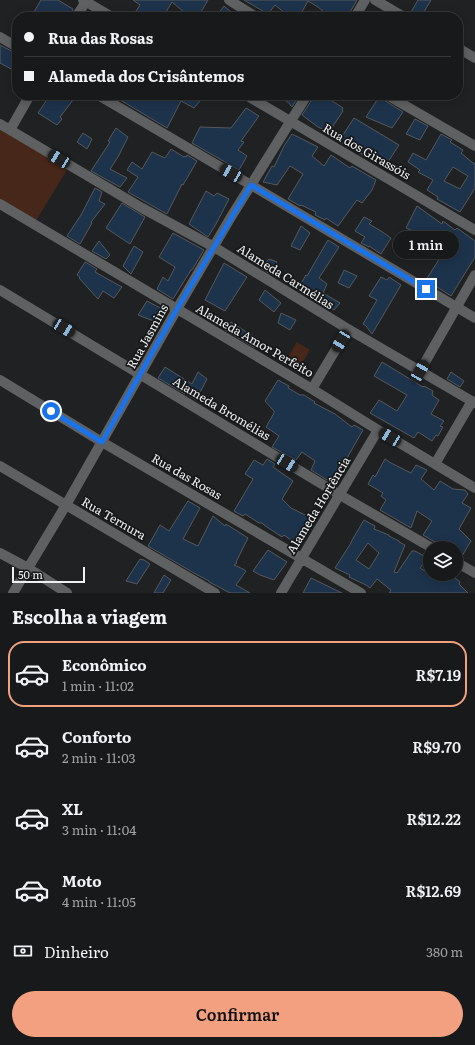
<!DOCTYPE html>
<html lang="pt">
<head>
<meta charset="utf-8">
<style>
  body { margin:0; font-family:Literata,serif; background:#202223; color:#f1f3f6; height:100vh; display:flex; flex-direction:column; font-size:15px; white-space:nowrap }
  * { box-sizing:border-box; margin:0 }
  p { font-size:13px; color:#9ea0a2 }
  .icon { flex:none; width:22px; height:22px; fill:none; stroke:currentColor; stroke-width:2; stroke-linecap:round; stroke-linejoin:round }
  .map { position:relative; height:593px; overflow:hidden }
  .panel { display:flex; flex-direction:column; background:#17191a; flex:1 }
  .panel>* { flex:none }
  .guide { position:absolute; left:12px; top:12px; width:451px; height:88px; border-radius:16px; box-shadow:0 2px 10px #0003,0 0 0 1px #363839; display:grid; align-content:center; height:88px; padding:0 12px; background:#17191a }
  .tools { position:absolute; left:423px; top:541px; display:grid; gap:8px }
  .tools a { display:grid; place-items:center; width:40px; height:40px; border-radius:50%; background:#17191a; box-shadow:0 2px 10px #0003,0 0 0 1px #363839; font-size:20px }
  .scale { position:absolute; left:12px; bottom:10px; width:73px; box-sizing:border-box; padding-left:4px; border:2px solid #eff0f1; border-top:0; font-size:11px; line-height:14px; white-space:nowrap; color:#eff0f1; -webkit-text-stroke:3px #16181a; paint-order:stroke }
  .end { position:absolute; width:18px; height:18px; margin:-9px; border:5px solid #1a73e8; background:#fff; box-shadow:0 0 0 2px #fff }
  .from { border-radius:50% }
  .bubble { position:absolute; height:28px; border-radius:14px; background:#17191a; box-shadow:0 2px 10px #0003,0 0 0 1px #363839; font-size:13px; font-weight:600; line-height:28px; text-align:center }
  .car { position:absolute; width:12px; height:24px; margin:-12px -6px; border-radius:5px; box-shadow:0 0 3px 1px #0007; background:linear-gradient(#222 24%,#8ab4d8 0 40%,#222 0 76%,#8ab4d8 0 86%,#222 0) }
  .guide b { display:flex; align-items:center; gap:14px; height:38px; font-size:15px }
  .guide b+b { border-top:1px solid #363839 }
  .guide i { width:10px; height:10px; background:#f1f3f6 }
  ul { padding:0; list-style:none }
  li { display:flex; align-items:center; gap:12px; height:66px; margin:0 8px 6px; padding:0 4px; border:2px solid transparent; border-radius:16px }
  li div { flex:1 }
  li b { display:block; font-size:15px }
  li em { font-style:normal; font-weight:600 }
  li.current { border-color:#f2a07f }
  li>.icon { width:36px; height:36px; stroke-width:1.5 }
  h2 { padding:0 12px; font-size:18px; line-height:48px }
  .pay { display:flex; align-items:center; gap:10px; height:44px; padding:0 12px; font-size:15px }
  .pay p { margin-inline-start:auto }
  .cta { display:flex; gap:8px; margin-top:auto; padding:8px 12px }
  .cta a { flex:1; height:46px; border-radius:24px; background:#f2a07f; color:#111; font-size:16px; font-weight:600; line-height:46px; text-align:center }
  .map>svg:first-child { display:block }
  .green { fill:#462719 }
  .building { fill:#1d334c; stroke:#56585b; fill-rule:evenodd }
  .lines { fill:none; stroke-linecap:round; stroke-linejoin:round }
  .minor { stroke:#5e6062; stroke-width:10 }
  .route { stroke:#1a73e8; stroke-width:5 }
  .labels { text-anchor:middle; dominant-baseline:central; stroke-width:3.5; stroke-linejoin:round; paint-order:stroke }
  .street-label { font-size:12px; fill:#eff0f1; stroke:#16181a }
</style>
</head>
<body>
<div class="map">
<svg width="475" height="593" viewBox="0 0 475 593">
  <rect width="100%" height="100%" fill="#1f2123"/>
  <path class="green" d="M0 126 68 168 36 221 0 201Z
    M297 342 310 350 297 371 284 364Z"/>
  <path class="building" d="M41 0H58L73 9 70 17H31Z
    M133 0H208L198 17H190L172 2 163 17H132L140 5Z
    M244 0H357L349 14V17H330L318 7 308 1 299 17H284L286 14 275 5 268 14Z
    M418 0H431L421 17H416L410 14Z
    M224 6 230 11 237 17H216Z
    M0 45 17 54V72L0 63Z
    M50 95H77L60 117 62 119 57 125 38 113Z
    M112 95H203L200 101 194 108 181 101 167 128Z
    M278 95H299L292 107 290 105V104Z
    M313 95H323L343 108 342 110 343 111 329 132 318 127 302 115 313 98Z
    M379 97 403 112 392 128 366 117Z
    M246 108 259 116 241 141 244 142 238 150 247 156 239 170 192 143 200 127 231 128Z
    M354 118 399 145 388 162 378 156 374 159 367 153 365 156 339 141Z
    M415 119 428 126 420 140 406 134Z
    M116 128 128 137 118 157 110 169 127 178 120 187 91 171 110 142 108 141Z
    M83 133 92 139 87 149 77 142Z
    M292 134 318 147 312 156 324 166 331 155 350 168 352 166 376 180 372 190 362 203 357 200 338 226 326 218 325 220 315 215 316 212 301 205 300 206 288 199 303 174 290 166 277 185 263 182 272 166 274 167 284 146Z
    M441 134 452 140 450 142 463 150 461 153 474 164 475 163V188L460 212 437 199 438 197 427 190 433 180 418 172 420 170 408 162 413 153 426 160ZM453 167 468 176 460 189 444 181Z
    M171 149 184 157V156L186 157 187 155 197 161 183 185 182 184 167 214 128 192 138 177 127 170 132 162 142 169 152 152 165 158Z
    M95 188 102 192 99 201 105 204 91 222 92 223 80 244 67 236 81 215Z
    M206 191 214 196 217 193 229 199 216 224 208 237 189 224Z
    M122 203 145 217 130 244 106 228Z
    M417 206 442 224 443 221 455 230 457 228 475 241V257L451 296 426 280 443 253 427 243 426 246 416 235 417 233 406 228Z
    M364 217 372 221 369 224 381 231 391 238 381 254 369 246V247L361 243 365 237 355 231Z
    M301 226 310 233 300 250 291 246Z
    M173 233 204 250 192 270H191L173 299 157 289 163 277 168 281 175 267 159 257Z
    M328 240 339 247 319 278 327 284 323 293 340 303 334 310 320 300 318 303 297 290 306 275 307 276Z
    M99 241 110 255 106 259 92 251Z
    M134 246 143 252 131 274 123 266Z
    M269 259 277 262 270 274 261 268Z
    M85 262 97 269 95 272 122 287 114 298 103 291 98 299 79 278 80 277 77 275Z
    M224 263 247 277 225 311 205 300Z
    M344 270 357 276 349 288 338 283Z
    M381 277 387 280 389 277 401 285 372 334 366 326 363 324 377 300 369 296Z
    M265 290 281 303 274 312 259 300Z
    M147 301 166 311 159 323 138 315Z
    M281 313 296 320 290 330 278 323Z
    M231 322 259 340 255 348 225 330Z
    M382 362 423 387 424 386 433 391 432 395 439 400 431 414 444 421 440 426 443 427 438 436 436 435 432 441 418 432 414 438 370 413 379 400 397 411 407 395 374 376Z
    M165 367 192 384 198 372 207 379 196 400 185 393V394L158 378Z
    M451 372 464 381 460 387 447 379Z
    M278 380 289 386 288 388 300 395H304L315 402 314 403 335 414 352 427 354 425 363 430 335 479 331 477 327 480 311 470 315 461 302 452 296 460 272 447 279 436 266 427 274 413V411L273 410 265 401Z
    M267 459 275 464 273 467 293 481 282 499 291 508 311 518 298 545 284 535 282 537 264 525 262 523H259L245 514 243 516 234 511 253 479 245 474 254 460 263 465Z
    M385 459 391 463 411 473 416 465 427 470 421 479 434 490 440 481 453 489 465 490 468 494 462 503 471 508 459 529 471 541 462 556 456 551V548H445L423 535 432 521 417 511 411 528 380 510 386 500 381 496 383 493 368 484 373 475 375 477Z
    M188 501 200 508 183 539 198 546 213 516 225 526 226 524 248 538 236 562 237 563 234 565 243 569 246 571 236 585 250 593H230L217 586 209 582V581L194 573 148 546 160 525 169 531Z
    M364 520 375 526 374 529 389 535V536L399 541V542L405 545 394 572 397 573 412 551H415L428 558 420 568 430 574H450L460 582 459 584 468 593H389L391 590 377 579 370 588 366 585 349 577 350 575 335 568 351 543V542ZM368 543 379 553 369 569 356 560Z
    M268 550 287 562 274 580 260 575 253 571Z
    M140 559 144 560 150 564 137 584 126 581Z
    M164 575 171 580 163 593H154Z
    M311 578 342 593H303Z"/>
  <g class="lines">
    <path class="minor" d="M83 0 112 17
      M229 0 256 17
      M375 0 404 17
      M76 17 87 0
      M355 17 365 0
      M0 37 17 47
      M458 48 475 58
      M98 95 251 185 475 318
      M246 95 475 230
      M387 95 475 146
      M0 124 142 208 214 247 348 329 475 403
      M10 130 30 95
      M0 204 312 389 378 430 475 488
      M0 290 340 495 432 548
      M420 371 475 275
      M0 380 102 442 361 593
      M312 389 348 329
      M435 464 472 401
      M0 466 215 593
      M0 553 28 568 67 593
      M456 562 475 573
      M13 593 66 505 177 309 231 217 307 95
      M281 593 378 430"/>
  </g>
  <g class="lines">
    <path class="route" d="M51 411 102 442 177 309 251 185 426 289"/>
  </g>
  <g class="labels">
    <g class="street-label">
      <text transform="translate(367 151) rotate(30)">Rua dos Girassóis</text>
      <text transform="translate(286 276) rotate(32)">Alameda Carmélias</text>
      <text transform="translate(147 336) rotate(-61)">Rua Jasmins</text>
      <text transform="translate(255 340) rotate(30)">Alameda Amor Perfeito</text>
      <text transform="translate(222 408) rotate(31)">Alameda Bromélias</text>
      <text transform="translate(187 476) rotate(30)">Rua das Rosas</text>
      <text transform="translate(318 505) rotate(-59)">Alameda Hortência</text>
      <text transform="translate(114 518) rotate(30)">Rua Ternura</text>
    </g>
  </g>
</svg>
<div class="tools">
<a><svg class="icon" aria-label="layers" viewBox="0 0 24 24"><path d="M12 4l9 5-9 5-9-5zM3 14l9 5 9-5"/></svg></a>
</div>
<div class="scale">50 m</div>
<i class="end from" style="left:51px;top:411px"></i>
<i class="end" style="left:426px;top:289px"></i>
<div class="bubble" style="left:393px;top:231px;width:66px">1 min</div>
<i class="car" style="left:59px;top:159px;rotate:301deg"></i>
<i class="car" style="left:231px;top:173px;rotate:300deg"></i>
<i class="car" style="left:64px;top:328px;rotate:121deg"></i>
<i class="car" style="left:341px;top:341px;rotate:211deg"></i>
<i class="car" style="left:420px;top:371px;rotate:30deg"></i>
<i class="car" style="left:390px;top:437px;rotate:301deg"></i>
<i class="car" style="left:287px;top:463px;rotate:121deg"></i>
<div class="guide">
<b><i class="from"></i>Rua das Rosas</b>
<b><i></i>Alameda dos Crisântemos</b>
</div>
</div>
<section class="panel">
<h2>Escolha a viagem</h2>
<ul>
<li class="current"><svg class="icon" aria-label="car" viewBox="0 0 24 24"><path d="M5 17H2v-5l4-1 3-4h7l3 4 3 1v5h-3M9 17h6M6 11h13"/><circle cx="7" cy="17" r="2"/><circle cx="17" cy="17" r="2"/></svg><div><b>Econômico</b><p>1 min · 11:02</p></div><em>R$7.19</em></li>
<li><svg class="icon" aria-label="car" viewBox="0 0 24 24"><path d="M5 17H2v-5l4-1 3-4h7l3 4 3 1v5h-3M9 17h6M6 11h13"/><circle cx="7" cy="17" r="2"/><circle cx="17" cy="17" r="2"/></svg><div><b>Conforto</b><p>2 min · 11:03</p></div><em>R$9.70</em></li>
<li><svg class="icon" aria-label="car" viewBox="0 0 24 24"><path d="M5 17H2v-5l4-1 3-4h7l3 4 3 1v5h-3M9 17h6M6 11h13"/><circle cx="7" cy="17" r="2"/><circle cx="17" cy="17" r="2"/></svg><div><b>XL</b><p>3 min · 11:04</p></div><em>R$12.22</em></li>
<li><svg class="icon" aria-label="car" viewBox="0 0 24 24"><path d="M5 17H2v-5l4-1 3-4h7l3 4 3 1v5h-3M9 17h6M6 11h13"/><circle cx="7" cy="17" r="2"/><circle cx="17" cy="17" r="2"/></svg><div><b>Moto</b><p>4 min · 11:05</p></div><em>R$12.69</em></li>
</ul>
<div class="pay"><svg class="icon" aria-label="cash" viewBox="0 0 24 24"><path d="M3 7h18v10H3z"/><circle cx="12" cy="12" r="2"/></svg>Dinheiro<p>380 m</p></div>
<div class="cta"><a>Confirmar</a></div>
</section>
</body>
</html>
